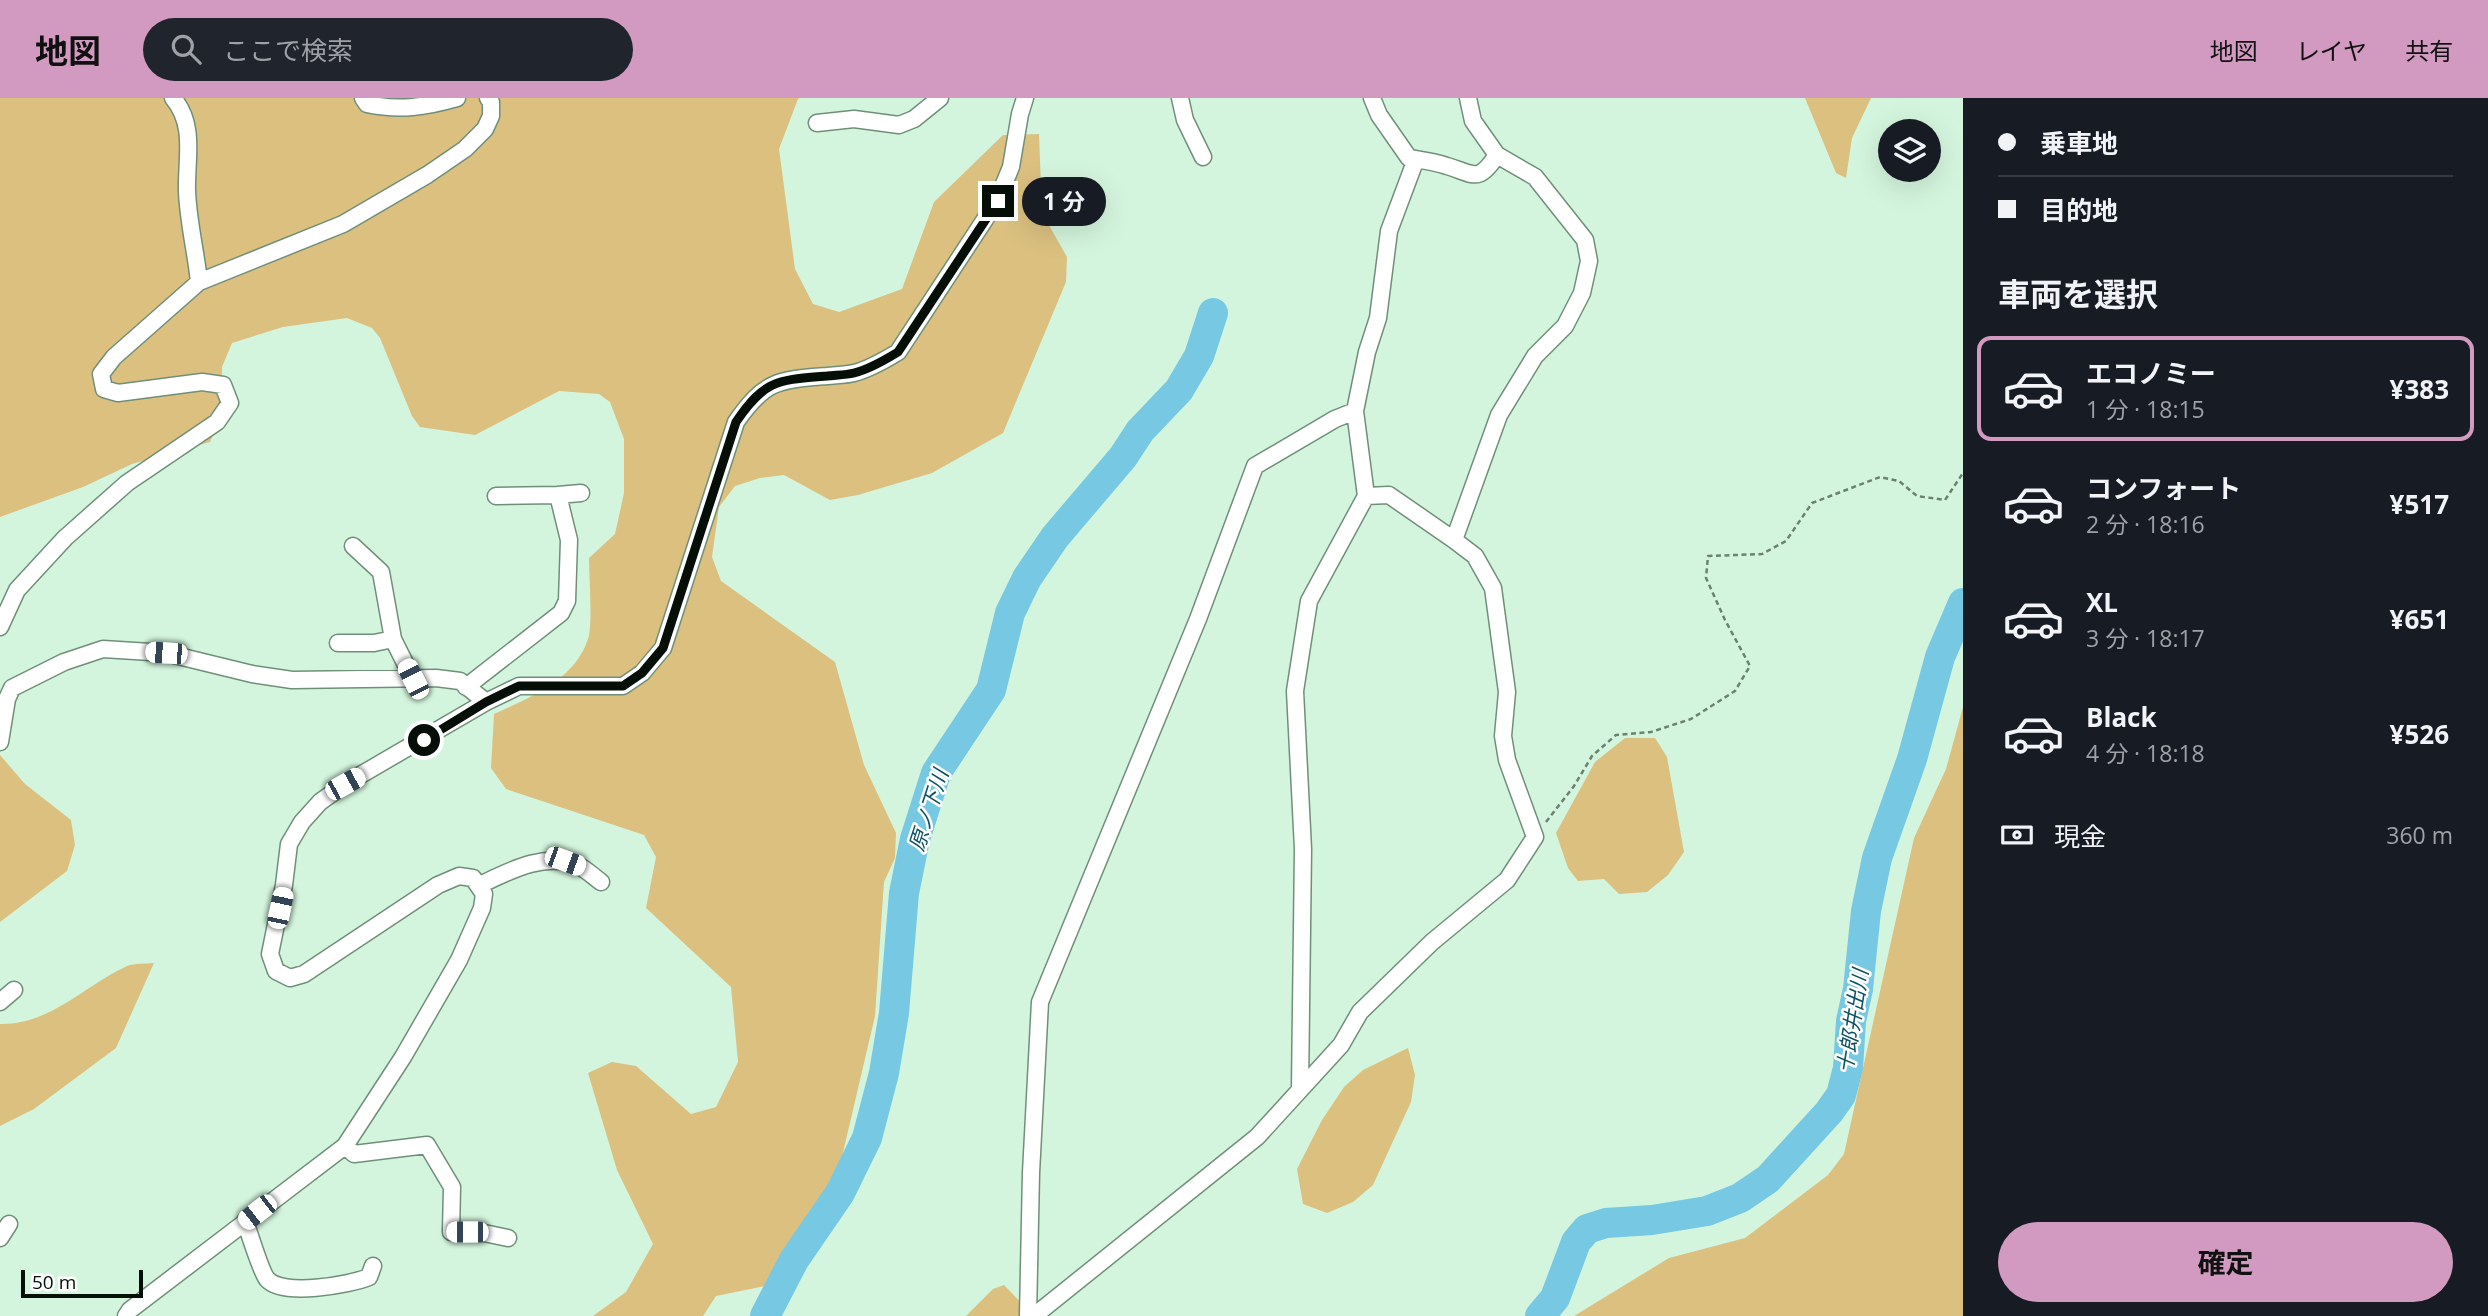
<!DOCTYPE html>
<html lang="ja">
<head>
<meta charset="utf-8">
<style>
  body { margin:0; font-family:"Open Sans","Noto Sans JP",sans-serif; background:#20242c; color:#f1f3f6; height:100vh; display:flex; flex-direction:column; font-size:26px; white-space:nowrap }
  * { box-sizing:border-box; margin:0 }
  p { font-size:23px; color:#9ea1a6 }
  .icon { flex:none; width:38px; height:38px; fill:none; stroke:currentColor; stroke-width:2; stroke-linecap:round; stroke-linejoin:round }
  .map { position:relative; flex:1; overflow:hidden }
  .sheet { display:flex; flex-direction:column; background:#171b24; width:525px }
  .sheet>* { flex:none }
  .guide { display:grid; align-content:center; height:154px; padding:0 35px; background:#171b24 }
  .fabs { position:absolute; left:1878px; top:21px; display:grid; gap:14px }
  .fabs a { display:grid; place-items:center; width:63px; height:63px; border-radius:50%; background:#171b24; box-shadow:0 7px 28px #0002; font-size:35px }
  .scale { position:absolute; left:21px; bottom:18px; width:122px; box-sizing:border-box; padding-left:7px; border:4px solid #050f08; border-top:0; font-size:19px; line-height:24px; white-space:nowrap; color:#050f08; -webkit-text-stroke:5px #fff; paint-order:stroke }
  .end { position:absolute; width:32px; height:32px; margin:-16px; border:9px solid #050f08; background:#fff; box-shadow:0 0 0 4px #fff }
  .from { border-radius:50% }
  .bubble { position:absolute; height:49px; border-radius:24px; background:#171b24; box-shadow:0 7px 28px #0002; font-size:23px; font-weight:700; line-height:49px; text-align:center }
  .car { position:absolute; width:21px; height:42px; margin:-21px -10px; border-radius:9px; box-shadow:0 0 5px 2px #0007; background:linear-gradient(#fff 24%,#345 0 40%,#fff 0 76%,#345 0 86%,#fff 0) }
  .guide b { display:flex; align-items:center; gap:24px; height:66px; font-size:26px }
  .guide b+b { border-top:2px solid #363941 }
  .guide i { width:18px; height:18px; background:#f1f3f6 }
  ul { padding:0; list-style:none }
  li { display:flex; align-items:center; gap:21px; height:105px; margin:0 14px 10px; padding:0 21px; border:4px solid transparent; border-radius:14px }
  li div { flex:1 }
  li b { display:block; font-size:26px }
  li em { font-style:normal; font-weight:700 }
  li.active { border-color:#d29ac0 }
  li>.icon { width:63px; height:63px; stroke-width:1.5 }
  h2 { padding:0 35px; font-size:32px; line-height:84px }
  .pay { display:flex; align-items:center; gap:18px; height:77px; padding:0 35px; font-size:26px }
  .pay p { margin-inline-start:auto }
  .action { display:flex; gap:14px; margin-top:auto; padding:14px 35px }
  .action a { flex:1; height:80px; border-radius:42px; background:#d29ac0; color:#111; font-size:28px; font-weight:700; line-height:80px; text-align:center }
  header { display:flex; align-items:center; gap:42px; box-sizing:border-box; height:98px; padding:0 35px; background:#d29ac0; color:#111 }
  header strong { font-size:33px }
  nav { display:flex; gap:38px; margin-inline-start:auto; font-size:24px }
  .search { width:490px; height:63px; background:#20242c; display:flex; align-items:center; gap:18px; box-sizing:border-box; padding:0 24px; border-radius:38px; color:#9ea1a6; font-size:26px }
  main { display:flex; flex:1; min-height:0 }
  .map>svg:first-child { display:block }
  .green { fill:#dbc080 }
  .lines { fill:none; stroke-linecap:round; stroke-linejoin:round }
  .river { stroke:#76c8e3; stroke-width:30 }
  .street-casing { stroke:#708f7a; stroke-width:19 }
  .path { stroke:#6c8172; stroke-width:2.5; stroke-dasharray:5 3.5; stroke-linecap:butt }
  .street { stroke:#fff; stroke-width:16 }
  .route { stroke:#050f08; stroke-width:9 }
  .labels { text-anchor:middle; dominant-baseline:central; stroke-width:5; stroke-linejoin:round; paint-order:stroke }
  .water-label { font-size:21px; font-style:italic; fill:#0c5265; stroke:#fff }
</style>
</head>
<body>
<header>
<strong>地図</strong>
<div class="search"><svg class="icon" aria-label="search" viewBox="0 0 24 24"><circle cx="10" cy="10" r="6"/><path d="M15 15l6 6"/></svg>ここで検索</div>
<nav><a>地図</a><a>レイヤ</a><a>共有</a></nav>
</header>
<main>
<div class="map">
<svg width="1963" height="1218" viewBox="0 0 1963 1218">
  <rect width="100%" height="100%" fill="#d4f5dd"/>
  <path class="green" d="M0 0H800L798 1 779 51 795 171 813 206 839 214 902 191 934 104 1003 37 1039 36 1042 115 1067 159 1066 184 1003 335 932 375 858 397 830 402 784 377 760 380 735 388 719 409 712 459 721 483 835 564 864 667 896 735 895 760 884 784 875 918 830 1110 765 1188 716 1198 703 1218H593L626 1194 653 1146 617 1072 588 975 612 964 636 968 691 1016 716 1009 738 964 731 889 646 810 656 759 644 737 506 691 491 670 494 616C529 600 575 582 588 541 593 526 589 479 589 460L615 436 624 395V341L610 304 599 296 559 293 475 337 420 329 412 318 380 240 372 230 347 220 283 229 232 245 222 269 221 319 210 344 132 366 83 389 0 419Z
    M1805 0H1871L1852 40 1846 80 1836 75Z
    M1963 609V1218H1574L1669 1160 1745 1140 1828 1077 1844 1056 1914 740 1946 671Z
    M1625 640H1655L1667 659 1684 754 1668 777 1647 794 1619 796 1604 781 1578 783 1568 770 1556 735 1595 664Z
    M0 657 25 686 71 722 75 747 67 773 0 824Z
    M154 865 116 950 34 1011 0 1028V926C50 927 84 888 127 868 135 865 145 866 154 865Z
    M1408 950 1415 977 1411 1004 1373 1087 1353 1104 1327 1115 1303 1106 1297 1071 1322 1022 1344 989 1363 972Z
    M1004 1187 1034 1218H966L993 1191Z"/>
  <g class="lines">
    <path class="river" d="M765 1218 794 1162 840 1095 867 1040 884 975 894 915 904 795 915 741 936 675 991 592 1010 515 1027 480 1055 439 1123 359 1140 333 1179 292 1199 258 1213 215
      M1540 1218 1555 1200 1576 1144 1587 1131 1606 1125 1652 1122 1707 1113 1740 1100 1768 1081 1829 1014 1841 997 1848 970 1851 923 1858 891 1866 813 1877 760 1912 661 1940 559 1963 505"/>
    <defs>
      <path id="street" d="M173 0C196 27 186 61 187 93 188 123 196 154 199 184
        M363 0 367 6C400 13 425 9 457 0
        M1180 0 1185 22 1203 59
        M1372 0 1379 17 1409 60C1421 62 1435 64 1447 68 1474 76 1478 86 1497 57
        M817 25 854 21 899 27 914 21 940 0
        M558 397 581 395
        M1454 442 1499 317 1535 258 1565 228 1582 195 1589 163 1585 142 1535 79 1497 57 1473 23 1468 0
        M353 448 381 474 393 541 413 581
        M0 529 17 492 65 440 127 385 217 324 230 305 223 287 202 284 118 295 104 291 101 276 114 259 199 184 343 126 427 77 465 51 485 31 491 18V4L488 0
        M338 545H374L393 541
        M466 589 561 515 567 503 569 442 558 397 496 398
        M0 644 7 601 12 590 64 564 103 551 166 555 252 576 292 582 436 580 460 583 486 604
        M480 787C509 773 546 753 579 768 587 772 594 779 601 784
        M0 904 14 892
        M1300 990 1303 751 1295 593 1309 503 1366 398 1355 313 1367 254 1378 220 1389 133 1416 61
        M345 1048 354 1056 427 1047 452 1089 451 1134 484 1135 508 1140
        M245 1123C249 1134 261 1174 267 1181 282 1199 349 1187 369 1179L373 1168
        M0 1140 9 1126
        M126 1218 130 1212 345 1048 403 959 459 862 482 810 484 796 473 780 459 778 438 787 304 876 290 880 276 873 270 856 284 787 289 746 302 724 320 704 345 686 486 604 519 588H623L642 575 663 550 736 324C765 282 778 282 827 278 836 277 846 277 854 275 870 271 885 262 898 254L997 103 1011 69 1020 16 1025 0
        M1028 1218 1031 1075 1040 904 1198 521 1255 368 1335 321 1355 313
        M1034 1218 1257 1039 1341 947 1360 914 1432 844 1507 782 1535 739 1507 662 1503 638 1507 594 1493 490 1475 458 1454 442 1389 397 1366 398"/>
    </defs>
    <use href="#street" class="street-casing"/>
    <path class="path" d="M1546 724 1574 688 1592 658 1616 637 1651 634 1691 621 1735 593 1750 568 1725 522 1706 480 1708 458 1762 456 1786 443 1812 405 1880 379 1899 383 1917 398 1945 402 1963 375"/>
    <use href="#street" class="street"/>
  </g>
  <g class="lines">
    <path class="route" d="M424 642 486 604 519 588H623L642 575 663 550 736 324C765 281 778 282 827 278 836 277 846 277 854 275 870 271 885 262 898 254L998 103"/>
  </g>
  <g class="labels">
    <g class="water-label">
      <text transform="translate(928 712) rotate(-72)">原ノ下川</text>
      <text transform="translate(1852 923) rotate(-81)">十郎井出川</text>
    </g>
  </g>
</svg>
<div class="fabs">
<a><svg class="icon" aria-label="layers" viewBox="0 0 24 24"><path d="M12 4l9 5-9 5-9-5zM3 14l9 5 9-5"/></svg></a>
</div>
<div class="scale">50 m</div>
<i class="end from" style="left:424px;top:642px"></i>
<i class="end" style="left:998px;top:103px"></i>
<div class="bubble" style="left:1022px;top:79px;width:84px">1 分</div>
<i class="car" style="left:166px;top:555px;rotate:274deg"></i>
<i class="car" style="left:413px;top:581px;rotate:333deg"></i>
<i class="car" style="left:345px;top:686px;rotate:61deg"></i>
<i class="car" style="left:565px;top:763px;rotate:110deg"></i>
<i class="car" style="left:280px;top:810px;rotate:12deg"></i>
<i class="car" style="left:257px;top:1114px;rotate:232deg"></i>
<i class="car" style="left:467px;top:1134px;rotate:270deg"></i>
</div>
<section class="sheet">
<div class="guide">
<b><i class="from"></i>乗車地</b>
<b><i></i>目的地</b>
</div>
<h2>車両を選択</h2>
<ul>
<li class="active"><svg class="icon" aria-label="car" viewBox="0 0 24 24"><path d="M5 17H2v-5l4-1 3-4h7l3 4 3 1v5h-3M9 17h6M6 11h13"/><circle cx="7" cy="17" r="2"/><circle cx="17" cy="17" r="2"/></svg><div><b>エコノミー</b><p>1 分 · 18:15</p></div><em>¥383</em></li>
<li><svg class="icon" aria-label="car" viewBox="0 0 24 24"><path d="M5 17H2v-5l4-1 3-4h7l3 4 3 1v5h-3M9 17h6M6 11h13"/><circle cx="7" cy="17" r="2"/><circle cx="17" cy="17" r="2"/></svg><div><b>コンフォート</b><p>2 分 · 18:16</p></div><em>¥517</em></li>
<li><svg class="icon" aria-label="car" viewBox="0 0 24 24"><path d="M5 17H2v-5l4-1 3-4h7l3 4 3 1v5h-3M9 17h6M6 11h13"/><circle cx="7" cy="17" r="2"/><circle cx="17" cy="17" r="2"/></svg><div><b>XL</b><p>3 分 · 18:17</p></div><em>¥651</em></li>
<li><svg class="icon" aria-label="car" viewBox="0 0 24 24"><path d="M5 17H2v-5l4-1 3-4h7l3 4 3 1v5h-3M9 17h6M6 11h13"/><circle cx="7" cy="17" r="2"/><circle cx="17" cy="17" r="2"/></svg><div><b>Black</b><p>4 分 · 18:18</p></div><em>¥526</em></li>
</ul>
<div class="pay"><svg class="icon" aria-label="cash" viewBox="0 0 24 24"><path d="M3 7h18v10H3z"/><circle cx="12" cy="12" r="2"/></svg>現金<p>360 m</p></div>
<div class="action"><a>確定</a></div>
</section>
</main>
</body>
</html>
